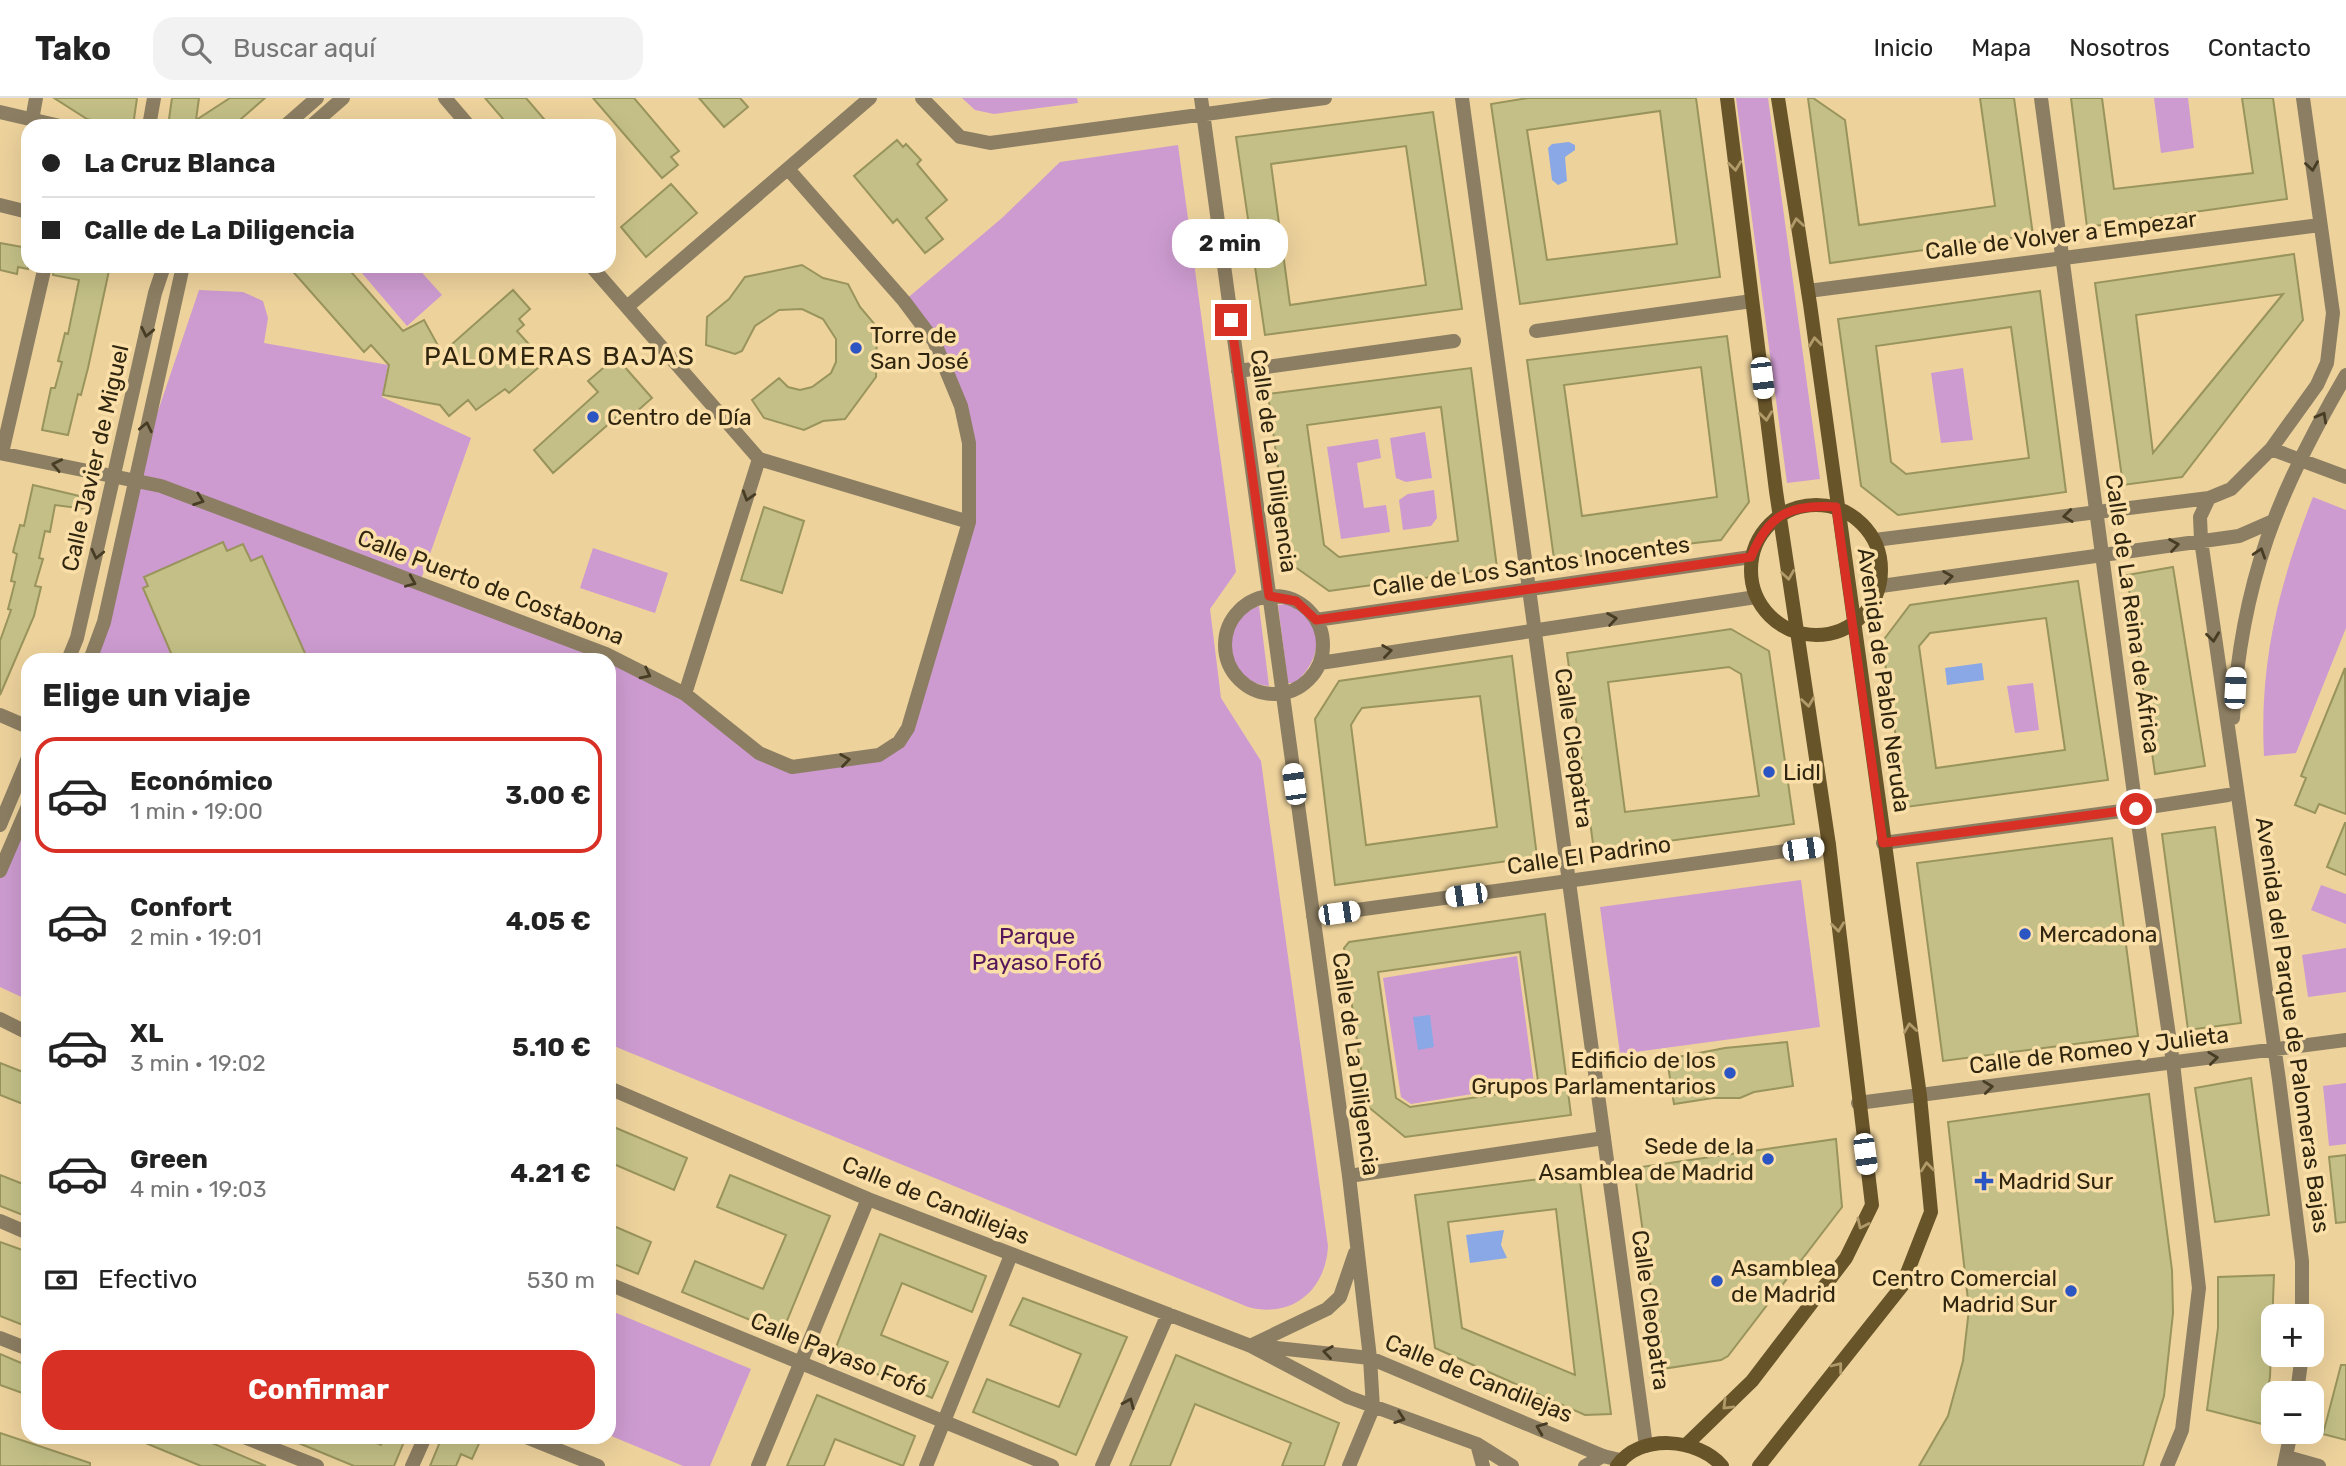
<!DOCTYPE html>
<html lang="es">
<head>
<meta charset="utf-8">
<style>
  body { margin:0; font-family:Rubik,sans-serif; background:#f2f2f2; color:#222; height:100vh; display:flex; flex-direction:column; font-size:26px; white-space:nowrap }
  * { box-sizing:border-box; margin:0 }
  p { font-size:23px; color:#767676 }
  .icon { flex:none; width:38px; height:38px; fill:none; stroke:currentColor; stroke-width:2; stroke-linecap:round; stroke-linejoin:round }
  .map { position:relative; flex:1; overflow:hidden }
  .side { position:absolute; left:21px; top:555px; width:595px; height:791px; display:flex; flex-direction:column; background:#fff; border-radius:21px; box-shadow:0 7px 28px #0002 }
  .side>* { flex:none }
  .banner { position:absolute; left:21px; top:21px; width:595px; height:154px; border-radius:21px; box-shadow:0 7px 28px #0002; display:grid; align-content:center; height:154px; padding:0 21px; background:#fff }
  .tools { position:absolute; left:2261px; top:1206px; display:grid; gap:14px }
  .tools a { display:grid; place-items:center; width:63px; height:63px; border-radius:14px; background:#fff; box-shadow:0 7px 28px #0002; font-size:35px }
  .end { position:absolute; width:32px; height:32px; margin:-16px; border:9px solid #d93025; background:#fff; box-shadow:0 0 0 4px #fff }
  .from { border-radius:50% }
  .bubble { position:absolute; height:49px; border-radius:21px; background:#fff; box-shadow:0 7px 28px #0002; font-size:23px; font-weight:700; line-height:49px; text-align:center }
  .car { position:absolute; width:21px; height:42px; margin:-21px -10px; border-radius:9px; box-shadow:0 0 5px 2px #0007; background:linear-gradient(#fff 24%,#345 0 40%,#fff 0 76%,#345 0 86%,#fff 0) }
  .banner b { display:flex; align-items:center; gap:24px; height:66px; font-size:26px }
  .banner b+b { border-top:2px solid #e0e0e0 }
  .banner i { width:18px; height:18px; background:#222 }
  ul { padding:0; list-style:none }
  li { display:flex; align-items:center; gap:21px; height:116px; margin:0 14px 10px; padding:0 7px; border:4px solid transparent; border-radius:21px }
  li div { flex:1 }
  li b { display:block; font-size:26px }
  li em { font-style:normal; font-weight:700 }
  li.on { border-color:#d93025 }
  li>.icon { width:63px; height:63px; stroke-width:1.5 }
  h2 { padding:0 21px; font-size:32px; line-height:84px }
  .pay { display:flex; align-items:center; gap:18px; height:77px; padding:0 21px; font-size:26px }
  .pay p { margin-inline-start:auto }
  .button { display:flex; gap:14px; margin-top:auto; padding:14px 21px }
  .button a { flex:1; height:80px; border-radius:21px; background:#d93025; color:#fff; font-size:28px; font-weight:700; line-height:80px; text-align:center }
  header { display:flex; align-items:center; gap:42px; box-sizing:border-box; height:98px; padding:0 35px; background:#fff; border-bottom:2px solid #e0e0e0 }
  header strong { font-size:33px }
  nav { display:flex; gap:38px; margin-inline-start:auto; font-size:24px }
  .search { width:490px; height:63px; background:#f2f2f2; display:flex; align-items:center; gap:18px; box-sizing:border-box; padding:0 24px; border-radius:21px; color:#767676; font-size:26px }
  .map>svg:first-child { display:block }
  .green { fill:#cd9bd0 }
  .water { fill:#8aa8e6 }
  .building { fill:#c3bf86; stroke:#99945c; stroke-width:2; fill-rule:evenodd }
  .lines { fill:none; stroke-linecap:round; stroke-linejoin:round }
  .pedestrian { stroke:#8c7e62; stroke-width:14 }
  .minor { stroke:#8c7e62; stroke-width:14 }
  .tertiary { stroke:#8c7e62; stroke-width:14 }
  .secondary { stroke:#685429; stroke-width:14 }
  .oneway { stroke:#b19a69 }
  .oneway2 { stroke:#473c24 }
  .route { stroke:#d93025; stroke-width:9 }
  .poi-dot { fill:#2a55c3; stroke:#fadfa9; stroke-width:2.5 }
  .labels { text-anchor:middle; dominant-baseline:central; stroke-width:7; stroke-linejoin:round; paint-order:stroke }
  .street-label { font-size:23px; fill:#302610; stroke:#fadfa9 }
  .poi-label { font-size:23px; fill:#302610; stroke:#fadfa9; text-anchor:start }
  .park-label { font-size:23px; fill:#55165a; stroke:#fadfa9 }
  .quarter-label { font-size:26px; letter-spacing:2px; fill:#302610; stroke:#fadfa9 }
</style>
</head>
<body>
<header>
<strong>Tako</strong>
<div class="search"><svg class="icon" aria-label="search" viewBox="0 0 24 24"><circle cx="10" cy="10" r="6"/><path d="M15 15l6 6"/></svg>Buscar aquí</div>
<nav><a>Inicio</a><a>Mapa</a><a>Nosotros</a><a>Contacto</a></nav>
</header>
<div class="map">
<svg width="2346" height="1368" viewBox="0 0 2346 1368">
  <rect width="100%" height="100%" fill="#edd29c"/>
  <path class="green" d="M962 0H1077L1078 5 994 16 975 12Z
    M1736 0H1768L1820 381 1787 385Z
    M2154 0H2188L2194 50 2161 55Z
    M1178 47 1236 474 1210 511 1221 600 1261 663 1328 1148C1326 1191 1293 1221 1248 1209L609 946V562H90L135 381 199 192 243 194 263 203 268 220 264 245 388 267 382 299 471 340 419 487 606 556 792 669 879 657 899 644 969 424V345L934 243 904 203 1002 120 1060 64Z
    M356 168H416L442 197 407 228Z
    M1963 270 1973 342 1941 345 1931 275Z
    M1425 334 1432 380 1406 384 1396 380 1390 340Z
    M1378 341 1381 360 1357 365 1364 410 1386 407 1390 434 1341 441 1327 349Z
    M1434 392 1437 420 1431 428 1403 432 1399 402 1408 396Z
    M2313 399 2346 412V530L2296 655 2264 658C2259 564 2279 486 2313 399Z
    M593 450 668 475 655 515 580 490Z
    M1286 506C1326 521 1324 560 1295 585H1288L1278 507Z
    M1259 508 1269 588C1225 585 1217 522 1259 508Z
    M2033 585 2039 632 2015 635 2007 588Z
    M28 708V902L0 889V773Z
    M1801 782 1820 929 1620 956 1600 809Z
    M2321 787 2346 796V826L2311 812Z
    M2346 850V894L2308 899 2302 857Z
    M1517 858 1534 986 1411 1006 1401 999 1383 880Z
    M2346 985V1046L2329 1048 2323 988Z
    M609 1212 751 1271 710 1368H683L609 1337Z"/>
  <path class="water" d="M1569 44 1575 47V52L1565 59 1567 83 1558 87 1552 82 1548 50 1552 46Z
    M1982 565 1984 582 1947 587 1945 570Z
    M1430 917 1434 949 1418 952 1413 919Z
    M1504 1132 1501 1147 1507 1160 1470 1165 1466 1137Z"/>
  <path class="building" d="M54 0H137L133 28H115L87 21Z
    M172 0H199L196 22 230 0H265L233 28H168Z
    M485 0H526L550 28H509Z
    M593 0H634L679 53 671 59 678 67 662 80Z
    M699 0H740L748 9 724 29Z
    M1528 0H1696L1720 179 1520 206 1491 6ZM1660 13 1677 146 1547 162 1527 32Z
    M1808 0H1813L1845 22 1859 127 1995 108 1980 0H2014L2033 137 1830 165Z
    M2071 0H2102L2114 91 2253 75 2242 0H2273L2287 101 2087 129Z
    M1433 14 1462 211 1265 237 1236 39ZM1406 48 1426 187 1290 207 1271 66Z
    M897 42 903 49 906 46 921 62 917 66 947 102 926 120 943 141 925 155 897 121 893 125 854 78Z
    M671 86 697 115 646 159 621 129Z
    M0 145 28 150V171L18 169 17 176 0 172Z
    M2294 156 2303 222 2182 379 2123 387 2095 185ZM2283 196 2153 355 2136 217Z
    M802 167 823 180 848 186 860 209 877 229 876 279 845 321 823 323 804 332 764 320 752 302 779 280 788 289 800 292 812 289 831 275 836 264V241L823 221 802 211 779 212 755 228 742 253 735 256 706 247 707 219 729 201 745 179Z
    M54 168H110L88 270 81 297 78 296 68 337 42 332 51 290H55L62 264 58 263 65 235 68 236 79 182 53 177Z
    M288 168H346L403 233 424 222 442 255 513 192 530 211 519 221 524 227 517 233 545 264 509 295 505 291 476 312 468 302 449 318 440 307 383 297 389 267 371 247 364 254Z
    M2040 193 2066 394 1898 417 1861 388 1838 221ZM2011 229 2029 360 1906 376 1891 364 1876 248Z
    M1727 238 1749 404 1721 442 1554 461 1527 262ZM1701 269 1717 399 1582 418 1564 287Z
    M616 259 652 300 626 323 620 316 553 375 534 352 598 294 588 283Z
    M1471 270 1497 470 1329 493 1291 466 1268 296ZM1441 309 1458 443 1339 459 1324 447 1307 327Z
    M33 387 88 400 86 411 55 407 50 434 45 433 39 460 43 461 35 488 41 489 34 518 0 597V543L11 512 8 511 15 484 11 483 17 456 13 454 20 427 24 428Z
    M764 409 804 423 782 495 741 482Z
    M223 444 227 453 243 446 251 463 262 458 308 562H174L143 490 148 488 144 479Z
    M2173 469 2205 668 2155 676 2127 477Z
    M2078 483 2108 682 1906 709 1882 544 1910 507ZM2046 520 2065 652 1936 670 1919 548 1930 535Z
    M1731 531 1769 553 1794 726 1594 753 1567 555ZM1729 569 1741 576 1759 698 1625 714 1608 584Z
    M1512 558 1537 759 1335 787 1315 621 1339 583ZM1480 598 1497 729 1366 747 1351 627 1357 617 1362 610Z
    M2345 570 2346 716 2319 706 2315 715 2295 707 2306 680 2301 678Z
    M2345 725H2346V777L2327 769Z
    M2215 729 2241 925 2188 932 2162 736Z
    M2112 740 2138 938 1943 963 1917 765Z
    M1545 816 1571 1017 1405 1039 1366 1007 1344 850 1349 844ZM1520 854 1539 990 1410 1009 1396 1000 1378 874Z
    M1787 944 1793 988 1754 994 1740 1000H1713L1674 1006 1667 961 1725 950Z
    M0 965 28 976V1008L0 997Z
    M2251 980 2269 1117 2215 1124 2195 990Z
    M2149 996 2172 1172 2173 1215 2164 1298 2143 1368H1919L1948 1318 1963 1263 1969 1211 1948 1024Z
    M609 1027 687 1060 674 1092 609 1064Z
    M1836 1041 1842 1109 1728 1258 1721 1262 1662 1271 1634 1070Z
    M2346 1057V1124L2336 1125 2329 1059Z
    M1579 1076 1611 1316 1585 1317 1435 1250 1415 1097ZM1556 1111 1575 1277 1462 1230 1448 1124Z
    M0 1077 28 1088V1119L0 1108Z
    M730 1077 830 1118 782 1235 682 1194 695 1163 763 1191 786 1137 717 1109Z
    M609 1126 651 1144 638 1176 609 1164Z
    M880 1136 986 1178 972 1214 902 1185 881 1237 948 1264 932 1300 833 1257Z
    M0 1144 28 1154V1229L0 1218Z
    M2274 1177 2270 1279 2262 1326 2207 1312 2218 1230V1179Z
    M1023 1200 1127 1239 1076 1357 973 1314 987 1281 1059 1309 1081 1256 1010 1227Z
    M0 1256 28 1268V1297L0 1287Z
    M1176 1257 1339 1325 1324 1368H1282L1291 1345 1195 1306 1170 1368H1130Z
    M2341 1267H2346V1342L2323 1336Z
    M817 1297 915 1338 903 1368 835 1341 824 1368H787Z
    M0 1335 90 1365V1368H0Z
    M131 1339H198L266 1368H201Z
    M284 1339H362L381 1347 384 1339H406L394 1368H354Z
    M442 1339H482L472 1361 461 1356 456 1368H430Z"/>
  <g class="lines">
    <path class="pedestrian" d="M1462 0 1646 1348
      M2041 0 2136 711 2173 965 2199 1190 2182 1332 2167 1368
      M32 22 36 0
      M2136 711 2228 697
      M609 1186 1052 1368"/>
    <path class="minor" d="M445 0 469 28
      M922 0 960 39 990 45 1325 0
      M1201 0 1349 1078 1370 1260 1373 1310 1349 1368
      M0 14 60 28
      M149 28 154 0
      M0 107 28 114
      M591 168 759 361 685 596
      M1808 193 2320 127
      M627 209 870 0
      M1536 233 1752 203
      M1238 273 1454 243
      M2271 351 2346 379
      M0 355 161 388 606 556 685 596 759 655 792 669 879 657 899 644 908 630 969 424V345L961 308 934 243 904 203 789 72
      M2 355 45 168
      M759 361 969 424
      M2209 400 2200 419 2201 442 2279 982 2302 1163V1218
      M1875 442 2209 400 2231 391 2271 351 2317 287 2327 265 2333 215 2303 0
      M1881 488 2239 438 2271 424
      M1225 547a49 49 0 1 1 98 0a49 49 0 1 1-98 0Z
      M1316 522 1751 459
      M1320 565 1756 499
      M0 617 28 629
      M2233 620C2241 484 2278 393 2346 277
      M1883 745 2136 711
      M1313 818 1829 747
      M0 921 28 935
      M609 990 868 1101 1251 1248 1348 1299 1477 1346 1512 1368
      M1858 1005 2346 942
      M1349 1078 1604 1040
      M0 1123 28 1135
      M0 1240 28 1251
      M1252 1247 1327 1211 1340 1199 1355 1155
      M1258 1248 1370 1260 1603 1358
      M2297 1295 2302 1256
      M244 1339 317 1368
      M526 1339 598 1368
      M1477 1346 1483 1368
      M2287 1359 2319 1368
      M412 1368 425 1339
      M758 1368 868 1101
      M926 1368 1011 1157
      M1102 1368 1168 1216
      M2284 1368 2291 1334"/>
    <path class="tertiary" d="M285 28 317 0
      M311 28 343 0
      M68 562 77 540 155 195 164 168
      M90 562 104 524 183 168
      M0 727 28 660
      M0 773 28 708
      M1585 1368 1603 1358 1620 1362"/>
    <path class="secondary" d="M1751 472a65 65 0 1 1 130 0a65 65 0 1 1-130 0Z
      M1687 1346 1752 1283 1846 1160 1872 1107 1829 747 1776 393 1727 0
      M1617 1368C1639 1335 1698 1340 1722 1368
      M1759 1368 1902 1188 1931 1114 1920 998 1810 206 1778 0"/>
  </g>
  <defs><path id="oneway-chevron" d="M-2-3.5L2.5 0L-2 3.5" fill="none" stroke-width="1.6" stroke-linecap="round" stroke-linejoin="round" transform="scale(1.75)"/></defs>
  <g class="oneway">
    <use href="#oneway-chevron" transform="translate(1735 68) rotate(83)"/>
    <use href="#oneway-chevron" transform="translate(1797 125) rotate(-99)"/>
    <use href="#oneway-chevron" transform="translate(1815 244) rotate(-97)"/>
    <use href="#oneway-chevron" transform="translate(1766 318) rotate(83)"/>
    <use href="#oneway-chevron" transform="translate(1788 477) rotate(81)"/>
    <use href="#oneway-chevron" transform="translate(1808 604) rotate(82)"/>
    <use href="#oneway-chevron" transform="translate(1838 829) rotate(83)"/>
    <use href="#oneway-chevron" transform="translate(1910 930) rotate(-98)"/>
    <use href="#oneway-chevron" transform="translate(1927 1069) rotate(-96)"/>
    <use href="#oneway-chevron" transform="translate(1862 1126) rotate(115)"/>
    <use href="#oneway-chevron" transform="translate(1838 1269) rotate(-52)"/>
    <use href="#oneway-chevron" transform="translate(1727 1307) rotate(135)"/>
  </g>
  <g class="oneway2">
    <use href="#oneway-chevron" transform="translate(2312 68) rotate(82)"/>
    <use href="#oneway-chevron" transform="translate(147 234) rotate(102)"/>
    <use href="#oneway-chevron" transform="translate(2322 319) rotate(-61)"/>
    <use href="#oneway-chevron" transform="translate(146 329) rotate(-78)"/>
    <use href="#oneway-chevron" transform="translate(57 367) rotate(-168)"/>
    <use href="#oneway-chevron" transform="translate(748 398) rotate(107)"/>
    <use href="#oneway-chevron" transform="translate(199 402) rotate(20)"/>
    <use href="#oneway-chevron" transform="translate(2068 418) rotate(173)"/>
    <use href="#oneway-chevron" transform="translate(2174 447) rotate(-9)"/>
    <use href="#oneway-chevron" transform="translate(2260 455) rotate(-72)"/>
    <use href="#oneway-chevron" transform="translate(97 456) rotate(103)"/>
    <use href="#oneway-chevron" transform="translate(1948 479) rotate(-8)"/>
    <use href="#oneway-chevron" transform="translate(411 484) rotate(23)"/>
    <use href="#oneway-chevron" transform="translate(1612 521) rotate(-9)"/>
    <use href="#oneway-chevron" transform="translate(2213 539) rotate(83)"/>
    <use href="#oneway-chevron" transform="translate(1387 553) rotate(-8)"/>
    <use href="#oneway-chevron" transform="translate(646 576) rotate(27)"/>
    <use href="#oneway-chevron" transform="translate(845 662) rotate(-8)"/>
    <use href="#oneway-chevron" transform="translate(2213 960) rotate(-7)"/>
    <use href="#oneway-chevron" transform="translate(1988 989) rotate(-7)"/>
    <use href="#oneway-chevron" transform="translate(1328 1254) rotate(-172)"/>
    <use href="#oneway-chevron" transform="translate(1129 1305) rotate(-66)"/>
    <use href="#oneway-chevron" transform="translate(1400 1320) rotate(19)"/>
    <use href="#oneway-chevron" transform="translate(1541 1330) rotate(-158)"/>
  </g>
  <g class="lines">
    <path class="route" d="M1231 222 1269 498 1296 503 1316 522 1751 459C1769 415 1791 406 1836 409L1883 745 2136 711"/>
  </g>
  <g class="poi-dot">
    <circle cx="856" cy="250" r="7"/>
    <circle cx="593" cy="319" r="7"/>
    <circle cx="1769" cy="674" r="7"/>
    <circle cx="2025" cy="836" r="7"/>
    <circle cx="1730" cy="975" r="7"/>
    <circle cx="1768" cy="1061" r="7"/>
    <path d="M1980.5 1072.5h7v7h7v7h-7v7h-7v-7h-7v-7h7z"/>
    <circle cx="1717" cy="1183" r="7"/>
    <circle cx="2071" cy="1193" r="7"/>
  </g>
  <g class="labels">
    <g class="street-label">
      <text transform="translate(2061 137) rotate(-7)">Calle de Volver a Empezar</text>
      <text transform="translate(95 360) rotate(-77)">Calle Javier de Miguel</text>
      <text transform="translate(1274 363) rotate(82)">Calle de La Diligencia</text>
      <text transform="translate(1531 468) rotate(-8)">Calle de Los Santos Inocentes</text>
      <text transform="translate(491 489) rotate(21)">Calle Puerto de Costabona</text>
      <text transform="translate(2133 516) rotate(82)">Calle de La Reina de África</text>
      <text transform="translate(1884 582) rotate(82)">Avenida de Pablo Neruda</text>
      <text transform="translate(1574 650) rotate(82)">Calle Cleopatra</text>
      <text transform="translate(1589 757) rotate(-8)">Calle El Padrino</text>
      <text transform="translate(2293 927) rotate(82)">Avenida del Parque de Palomeras Bajas</text>
      <text transform="translate(2099 952) rotate(-7)">Calle de Romeo y Julieta</text>
      <text transform="translate(1356 966) rotate(82)">Calle de La Diligencia</text>
      <text transform="translate(936 1102) rotate(22)">Calle de Candilejas</text>
      <text transform="translate(1651 1212) rotate(82)">Calle Cleopatra</text>
      <text transform="translate(839 1256) rotate(22)">Calle Payaso Fofó</text>
      <text transform="translate(1479 1280) rotate(22)">Calle de Candilejas</text>
    </g>
    <g class="poi-label">
      <text x="870" y="237">Torre de<tspan x="870" dy="26">San José</tspan></text>
      <text x="607" y="319">Centro de Día</text>
      <text x="1783" y="674">Lidl</text>
      <text x="2039" y="836">Mercadona</text>
      <text x="1716" y="962" text-anchor="end">Edificio de los<tspan x="1716" dy="26">Grupos Parlamentarios</tspan></text>
      <text x="1754" y="1048" text-anchor="end">Sede de la<tspan x="1754" dy="26">Asamblea de Madrid</tspan></text>
      <text x="1998" y="1083">Madrid Sur</text>
      <text x="1731" y="1170">Asamblea<tspan x="1731" dy="26">de Madrid</tspan></text>
      <text x="2057" y="1180" text-anchor="end">Centro Comercial<tspan x="2057" dy="26">Madrid Sur</tspan></text>
    </g>
    <g class="park-label">
      <text x="1037" y="838">Parque<tspan x="1037" dy="26">Payaso Fofó</tspan></text>
    </g>
    <g class="quarter-label">
      <text x="560" y="258">PALOMERAS BAJAS</text>
    </g>
  </g>
</svg>
<div class="tools">
<a>+</a>
<a>−</a>
</div>
<i class="end from" style="left:2136px;top:711px"></i>
<i class="end" style="left:1231px;top:222px"></i>
<div class="bubble" style="left:1172px;top:121px;width:116px">2 min</div>
<i class="car" style="left:1762px;top:280px;rotate:173deg"></i>
<i class="car" style="left:2235px;top:590px;rotate:3deg"></i>
<i class="car" style="left:1294px;top:686px;rotate:352deg"></i>
<i class="car" style="left:1803px;top:751px;rotate:82deg"></i>
<i class="car" style="left:1466px;top:797px;rotate:262deg"></i>
<i class="car" style="left:1339px;top:815px;rotate:82deg"></i>
<i class="car" style="left:1865px;top:1056px;rotate:172deg"></i>
<div class="banner">
<b><i class="from"></i>La Cruz Blanca</b>
<b><i></i>Calle de La Diligencia</b>
</div>
<section class="side">
<h2>Elige un viaje</h2>
<ul>
<li class="on"><svg class="icon" aria-label="car" viewBox="0 0 24 24"><path d="M5 17H2v-5l4-1 3-4h7l3 4 3 1v5h-3M9 17h6M6 11h13"/><circle cx="7" cy="17" r="2"/><circle cx="17" cy="17" r="2"/></svg><div><b>Económico</b><p>1 min · 19:00</p></div><em>3.00 €</em></li>
<li><svg class="icon" aria-label="car" viewBox="0 0 24 24"><path d="M5 17H2v-5l4-1 3-4h7l3 4 3 1v5h-3M9 17h6M6 11h13"/><circle cx="7" cy="17" r="2"/><circle cx="17" cy="17" r="2"/></svg><div><b>Confort</b><p>2 min · 19:01</p></div><em>4.05 €</em></li>
<li><svg class="icon" aria-label="car" viewBox="0 0 24 24"><path d="M5 17H2v-5l4-1 3-4h7l3 4 3 1v5h-3M9 17h6M6 11h13"/><circle cx="7" cy="17" r="2"/><circle cx="17" cy="17" r="2"/></svg><div><b>XL</b><p>3 min · 19:02</p></div><em>5.10 €</em></li>
<li><svg class="icon" aria-label="car" viewBox="0 0 24 24"><path d="M5 17H2v-5l4-1 3-4h7l3 4 3 1v5h-3M9 17h6M6 11h13"/><circle cx="7" cy="17" r="2"/><circle cx="17" cy="17" r="2"/></svg><div><b>Green</b><p>4 min · 19:03</p></div><em>4.21 €</em></li>
</ul>
<div class="pay"><svg class="icon" aria-label="cash" viewBox="0 0 24 24"><path d="M3 7h18v10H3z"/><circle cx="12" cy="12" r="2"/></svg>Efectivo<p>530 m</p></div>
<div class="button"><a>Confirmar</a></div>
</section>
</div>
</body>
</html>
